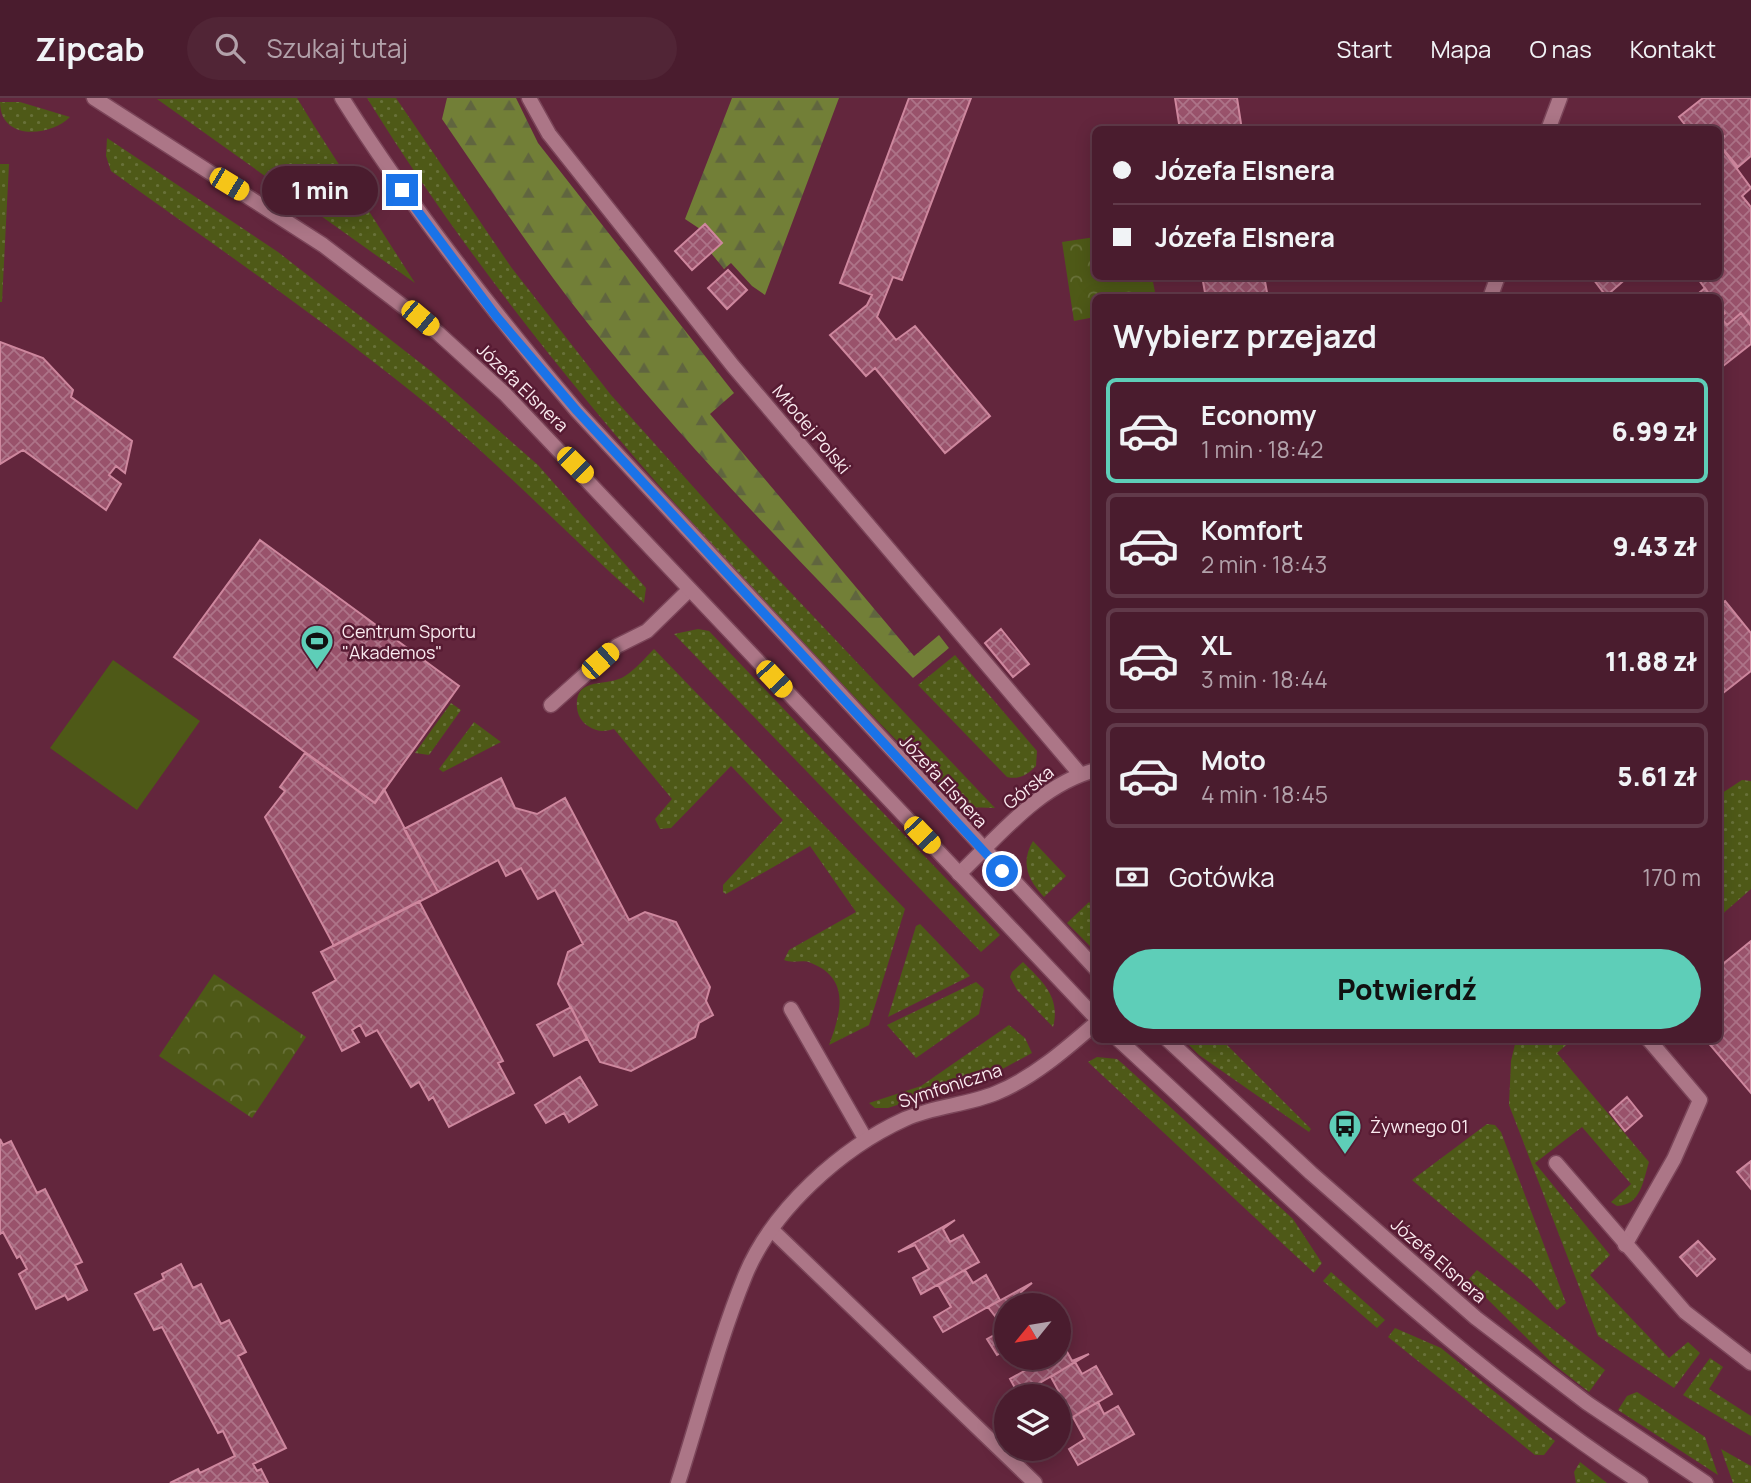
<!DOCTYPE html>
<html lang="pl">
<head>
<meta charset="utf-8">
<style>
  body { margin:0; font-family:Manrope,sans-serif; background:#512536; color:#f1f3f6; height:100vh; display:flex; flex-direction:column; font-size:26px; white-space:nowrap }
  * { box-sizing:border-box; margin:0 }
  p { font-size:23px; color:#b2a1aa }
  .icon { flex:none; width:38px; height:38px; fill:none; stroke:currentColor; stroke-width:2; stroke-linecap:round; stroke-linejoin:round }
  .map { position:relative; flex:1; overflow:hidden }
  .drawer { position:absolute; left:1092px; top:196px; width:630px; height:749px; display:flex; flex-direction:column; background:#4a1c2e; border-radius:10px; box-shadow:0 4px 18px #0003,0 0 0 2px #613a4a }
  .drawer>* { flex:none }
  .guide { position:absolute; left:1092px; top:28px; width:630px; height:154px; border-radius:10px; box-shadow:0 4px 18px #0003,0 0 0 2px #613a4a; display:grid; align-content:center; height:154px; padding:0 21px; background:#4a1c2e }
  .needle { width:46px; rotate:240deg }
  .tools { position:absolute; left:994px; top:1195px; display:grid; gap:14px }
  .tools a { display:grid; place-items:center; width:77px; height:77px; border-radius:50%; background:#4a1c2e; box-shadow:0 4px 18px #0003,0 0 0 2px #613a4a; font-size:35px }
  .end { position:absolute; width:32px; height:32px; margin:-16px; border:9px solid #1a73e8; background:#fff; box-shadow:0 0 0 4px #fff }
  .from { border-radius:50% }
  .bubble { position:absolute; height:49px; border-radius:24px; background:#4a1c2e; box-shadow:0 4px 18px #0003,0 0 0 2px #613a4a; font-size:23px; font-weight:800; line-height:49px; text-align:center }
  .car { position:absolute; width:21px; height:42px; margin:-21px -10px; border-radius:9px; box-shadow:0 0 5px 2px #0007; background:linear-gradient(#f5c518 24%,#345 0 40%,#f5c518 0 76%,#345 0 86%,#f5c518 0) }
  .guide b { display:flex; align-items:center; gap:24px; height:66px; font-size:26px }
  .guide b+b { border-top:2px solid #613a4a }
  .guide i { width:18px; height:18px; background:#f1f3f6 }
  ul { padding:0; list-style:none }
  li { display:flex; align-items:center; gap:21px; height:105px; margin:0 14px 10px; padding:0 7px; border:4px solid #613a4a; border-radius:10px }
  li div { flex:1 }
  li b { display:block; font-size:26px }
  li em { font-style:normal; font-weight:800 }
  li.on { border-color:#5eceb8 }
  li>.icon { width:63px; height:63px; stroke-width:1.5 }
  h2 { padding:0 21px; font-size:32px; line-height:84px }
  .pay { display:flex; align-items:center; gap:18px; height:77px; padding:0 21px; font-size:26px }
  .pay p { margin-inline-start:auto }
  .cta { display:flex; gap:14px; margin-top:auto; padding:14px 21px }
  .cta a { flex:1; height:80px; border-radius:42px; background:#5eceb8; color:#111; font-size:28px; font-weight:800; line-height:80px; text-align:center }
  header { display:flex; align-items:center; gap:42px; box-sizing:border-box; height:98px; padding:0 35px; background:#4a1c2e; border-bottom:2px solid #613a4a }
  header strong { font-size:33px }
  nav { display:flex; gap:38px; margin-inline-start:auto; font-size:24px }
  .search { width:490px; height:63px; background:#512536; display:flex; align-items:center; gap:18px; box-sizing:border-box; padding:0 24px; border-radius:38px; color:#b2a1aa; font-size:26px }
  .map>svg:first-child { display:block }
  .grass { fill:url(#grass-dots) }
  .forest { fill:url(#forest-firs) }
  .park { fill:url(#park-crowns) }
  .garden { fill:#4e5917 }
  .building { fill:url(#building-cross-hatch); stroke:#ce879e; stroke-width:2 }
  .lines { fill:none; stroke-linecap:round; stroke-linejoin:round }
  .service-casing { stroke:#7b4559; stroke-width:17 }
  .minor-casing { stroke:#7b4559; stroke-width:17 }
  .tertiary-casing { stroke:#7b4559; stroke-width:17 }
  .service { stroke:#ac7687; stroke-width:14 }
  .minor { stroke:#ac7687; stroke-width:14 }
  .tertiary { stroke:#ac7687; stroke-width:14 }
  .route { stroke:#1a73e8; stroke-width:9 }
  .labels { text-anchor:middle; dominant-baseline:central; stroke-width:5; stroke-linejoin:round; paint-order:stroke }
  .street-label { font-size:18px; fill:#faeaef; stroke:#571b33 }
  .poi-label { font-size:18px; fill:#faeaef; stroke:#571b33; text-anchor:start }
</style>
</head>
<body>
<header>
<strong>Zipcab</strong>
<div class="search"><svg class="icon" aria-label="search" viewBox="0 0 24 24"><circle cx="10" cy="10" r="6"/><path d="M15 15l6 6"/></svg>Szukaj tutaj</div>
<nav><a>Start</a><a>Mapa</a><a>O nas</a><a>Kontakt</a></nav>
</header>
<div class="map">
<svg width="1751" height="1385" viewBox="0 0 1751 1385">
  <defs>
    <pattern id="grass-dots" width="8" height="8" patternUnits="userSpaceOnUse" patternTransform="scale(1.75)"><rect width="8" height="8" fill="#4e5917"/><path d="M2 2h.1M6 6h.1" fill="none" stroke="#687139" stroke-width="1.8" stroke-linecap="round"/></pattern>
    <pattern id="forest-firs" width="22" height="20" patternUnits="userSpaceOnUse" patternTransform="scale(1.75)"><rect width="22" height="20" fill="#727f37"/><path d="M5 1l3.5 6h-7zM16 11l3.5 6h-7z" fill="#60653f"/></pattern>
    <pattern id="park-crowns" width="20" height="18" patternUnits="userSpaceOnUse" patternTransform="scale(1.75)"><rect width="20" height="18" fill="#4e5917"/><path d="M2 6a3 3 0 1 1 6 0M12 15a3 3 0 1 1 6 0" fill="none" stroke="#687139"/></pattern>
    <pattern id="building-cross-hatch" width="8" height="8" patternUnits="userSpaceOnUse" patternTransform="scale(1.75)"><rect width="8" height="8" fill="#99526b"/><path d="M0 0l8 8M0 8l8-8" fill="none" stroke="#ad7388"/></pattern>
  </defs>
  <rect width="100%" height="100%" fill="#63263d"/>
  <path class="grass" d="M297 0 313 26 415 185 157 1Z
    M367 0H396L511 169 611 297 741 442 995 710 967 709 955 702C740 483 530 262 367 0Z
    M0 4H20L70 19C50 39 0 43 0 4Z
    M107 40 278 154 432 274 538 367 646 490 644 505C573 442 507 373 434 312 330 227 220 151 111 73L106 58Z
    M0 66H9L2 204H0Z
    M698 531 709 533 1000 837 981 854 674 536Z
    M654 551 905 811 869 927 829 947C840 917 852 881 811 865 802 861 793 866 784 862L789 852 856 814 810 748 726 796 723 794V787L783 722 731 668 671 730 660 731 655 721 672 701 614 631C604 634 597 634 588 628 582 624 578 618 577 610 574 577 607 590 625 578 636 571 645 560 654 551Z
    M955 557 1037 653 1036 668C1027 677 1019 682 1007 679L918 587Z
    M451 605 461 612 429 657 415 655Z
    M474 624 501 644 443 674 439 671Z
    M1742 682 1751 683V791L1719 819V697Z
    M1033 743 1066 778 1044 799C1028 782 1020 765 1033 743Z
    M1089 804 1095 811V853L1067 825Z
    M920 826 970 878 888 919 916 828Z
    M1023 864C1042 883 1061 899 1053 929L1017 892 1010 879 1012 874Z
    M976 884 984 891 979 916 916 960 887 927Z
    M1009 927 1025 940 1032 955 997 974 888 1010H875L869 1005 921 988Z
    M1184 942H1222L1311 1031 1309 1034 1199 957Z
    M1516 942H1572L1557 955 1649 1064C1643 1083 1641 1107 1617 1108L1611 1104 1631 1086 1582 1029 1535 1065 1610 1157 1590 1177 1669 1260 1688 1244 1700 1255 1674 1290 1598 1238 1509 1007 1511 963Z
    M1097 959 1117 961 1123 966 1293 1121 1322 1165 1314 1175 1088 964Z
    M1487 1026 1495 1027 1501 1034 1566 1205 1557 1212 1531 1182 1412 1082Z
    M1477 1172 1605 1272 1589 1294 1553 1266 1468 1182Z
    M1331 1174 1385 1222 1377 1230 1323 1183Z
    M1395 1230 1441 1250 1555 1343 1544 1357H1535L1388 1239Z
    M1710 1260 1723 1269 1709 1291 1751 1318V1338L1683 1297Z
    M1637 1294 1705 1339 1718 1377 1618 1312 1627 1298Z
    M1721 1351 1751 1368V1385H1733Z
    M1580 1364 1607 1385H1576L1574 1374Z"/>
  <path class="forest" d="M447 0H516L538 45 734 295 710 316 914 558 939 537 949 550 913 580C808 472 702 365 607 249 547 177 495 98 442 21Z
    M732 0H839L765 197 752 188 731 165 724 171 711 155 722 145 706 126 700 131 685 121Z"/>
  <path class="park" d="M1095 139 1096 178 1152 179 1156 199 1096 200 1095 219 1074 223 1062 144Z
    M214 876 306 939 252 1020 159 958Z"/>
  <path class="garden" d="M113 562 200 623 137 712 50 650Z"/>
  <path class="building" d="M909 0H971L902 182 893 179 877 219 896 242 915 228 990 318 945 355 875 270 866 278 830 237 867 207 872 197 840 185Z
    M1175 0H1237L1242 32H1180Z
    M1703 0H1751V58L1738 69 1718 45 1724 38 1718 32H1689L1679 19Z
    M1718 45 1751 90 1742 98 1751 109V228L1741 215 1727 227 1720 219 1725 215 1718 207V200H1712L1696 178H1718Z
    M705 126 722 145 692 172 675 153Z
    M728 172 747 192 727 211 708 190Z
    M1202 178H1264L1268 200H1206Z
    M1591 178H1629L1606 198Z
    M1705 190 1712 200H1693Z
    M1718 207 1725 215 1720 219 1727 227 1741 215 1751 228V246L1718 272Z
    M0 244 43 260 73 292 71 299 132 343 125 375 116 368 109 377 121 386 106 412 23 352 0 366Z
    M260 442 459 588 375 705 174 559Z
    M1725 503 1751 535V573L1718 599V508Z
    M1001 531 1029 566 1013 579 985 545Z
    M305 655 375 705 384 691 438 794 334 848 265 719 285 693 280 689Z
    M501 680 515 710 537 716 565 700 629 822 645 814 676 824 710 889 706 903 713 917 699 925 695 939 631 973 600 964 558 886 568 854 583 846 555 792 538 801 521 770 506 778 498 762 438 794 404 731Z
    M419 803 503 963 498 965 514 995 449 1029 433 999 429 1002 419 984 411 989 377 932 366 938 360 927 352 932 359 944 342 953 313 895 336 882 321 854Z
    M1751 843V995L1706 942H1718V870Z
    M571 909 587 941 554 958 537 927Z
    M580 979 597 1007 569 1024 564 1015 546 1025 535 1007Z
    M1627 999 1642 1018 1625 1033 1610 1014Z
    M0 1041 3 1047 11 1043 37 1095 45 1091 82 1164 75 1167 87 1192 68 1202 65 1197 36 1211 19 1176 27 1171 20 1158 17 1160 3 1134 0 1136Z
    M1751 1063V1091L1737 1074Z
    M955 1122 943 1131 950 1144 963 1137 979 1164 921 1196 913 1180 929 1171 915 1147 898 1154Z
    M1698 1143 1715 1161 1697 1178 1680 1159Z
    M181 1166 193 1190 201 1186 221 1226 229 1222 246 1254 238 1258 286 1350 253 1366 257 1373 261 1371 268 1385H170L198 1371 200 1375 235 1358 223 1333 218 1335 162 1229 154 1232 135 1196 164 1181 162 1176Z
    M965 1172 973 1185 986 1177 1000 1202 943 1234 934 1219 951 1209 938 1187Z
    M1032 1185 1021 1194 1027 1206 1038 1200 1043 1208H1006V1252L997 1257 987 1241 1005 1231 988 1209Z
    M1059 1239 1072 1263 1089 1256 1019 1297 1010 1281 1026 1272 1019 1260H1059Z
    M1075 1264 1082 1276 1096 1268 1112 1296 1059 1327V1305L1064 1303 1051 1279Z
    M1098 1304 1104 1316 1118 1308 1134 1336 1078 1367 1069 1351 1085 1341 1073 1319Z"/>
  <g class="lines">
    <defs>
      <path id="service" d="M551 607 617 548 647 533 689 492
        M791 911 866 1042
        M772 1132 1035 1385
        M1625 1147 1674 1061 1700 1002 1649 942"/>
      <path id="minor" d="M529 0 549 36 733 268 1080 676
        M1548 32 1560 0
        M1490 200 1498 178
        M959 776C999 738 1040 686 1096 672
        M1556 1065 1685 1214 1751 1265
        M678 1385C700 1317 718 1244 745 1178 772 1112 841 1050 905 1021 934 1008 967 1007 996 995 1033 980 1066 951 1096 925"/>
      <path id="tertiary" d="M94 0 323 147 438 235 505 296 1096 920
        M342 0C412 111 492 213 577 313L1096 871
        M1119 942C1284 1094 1453 1262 1641 1385
        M1168 942 1311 1075 1476 1220 1587 1305 1706 1385"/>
    </defs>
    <use href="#service" class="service-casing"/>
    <use href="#minor" class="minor-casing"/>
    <use href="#tertiary" class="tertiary-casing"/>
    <use href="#service" class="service"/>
    <use href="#minor" class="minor"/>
    <use href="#tertiary" class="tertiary"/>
  </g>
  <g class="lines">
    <path class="route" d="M402 92 496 218 577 313 1002 773"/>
  </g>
  <defs>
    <symbol id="stadium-pin" viewBox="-11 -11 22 30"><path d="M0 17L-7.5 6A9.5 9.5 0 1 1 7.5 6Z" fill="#5eceb8" stroke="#571b33"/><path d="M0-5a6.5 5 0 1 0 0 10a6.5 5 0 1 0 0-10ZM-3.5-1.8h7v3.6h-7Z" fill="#111"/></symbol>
    <symbol id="bus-pin" viewBox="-11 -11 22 30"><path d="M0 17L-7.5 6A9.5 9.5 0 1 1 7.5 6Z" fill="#5eceb8" stroke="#571b33"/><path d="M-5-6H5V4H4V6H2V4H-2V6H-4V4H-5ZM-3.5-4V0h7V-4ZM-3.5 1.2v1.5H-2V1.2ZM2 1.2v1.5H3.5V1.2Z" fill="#111"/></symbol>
  </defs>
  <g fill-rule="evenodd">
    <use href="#stadium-pin" x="298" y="524" width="38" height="52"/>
    <use href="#bus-pin" x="1326" y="1009" width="38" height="52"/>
  </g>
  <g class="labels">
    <g class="street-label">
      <text transform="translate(523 289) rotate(44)">Józefa Elsnera</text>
      <text transform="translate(812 331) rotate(50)">Młodej Polski</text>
      <text transform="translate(944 683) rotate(47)">Józefa Elsnera</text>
      <text transform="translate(1028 689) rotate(-38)">Górska</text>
      <text transform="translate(950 987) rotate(-18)">Symfoniczna</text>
      <text transform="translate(1439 1162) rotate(41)">Józefa Elsnera</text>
    </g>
    <g class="poi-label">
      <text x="342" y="533">Centrum Sportu<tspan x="342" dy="21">"Akademos"</tspan></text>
      <text x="1370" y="1028">Żywnego 01</text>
    </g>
  </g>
</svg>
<div class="tools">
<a><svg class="needle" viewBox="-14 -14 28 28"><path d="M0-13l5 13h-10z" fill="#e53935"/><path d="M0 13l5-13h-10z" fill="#b2a1aa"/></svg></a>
<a><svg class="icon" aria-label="layers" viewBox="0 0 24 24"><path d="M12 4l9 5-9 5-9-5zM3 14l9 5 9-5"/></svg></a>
</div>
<i class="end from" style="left:1002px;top:773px"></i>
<i class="end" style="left:402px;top:92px"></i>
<div class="bubble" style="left:262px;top:68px;width:116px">1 min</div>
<i class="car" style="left:229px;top:86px;rotate:121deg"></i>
<i class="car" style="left:420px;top:220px;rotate:130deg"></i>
<i class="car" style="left:575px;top:367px;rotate:135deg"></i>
<i class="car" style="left:600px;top:563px;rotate:48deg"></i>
<i class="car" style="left:774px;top:581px;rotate:137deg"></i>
<i class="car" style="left:922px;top:737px;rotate:136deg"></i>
<div class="guide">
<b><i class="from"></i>Józefa Elsnera</b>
<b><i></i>Józefa Elsnera</b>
</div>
<section class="drawer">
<h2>Wybierz przejazd</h2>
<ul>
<li class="on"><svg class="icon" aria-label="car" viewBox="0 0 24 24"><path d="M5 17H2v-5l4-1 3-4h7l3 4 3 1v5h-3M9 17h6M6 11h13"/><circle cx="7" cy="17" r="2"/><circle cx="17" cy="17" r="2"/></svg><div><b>Economy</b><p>1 min · 18:42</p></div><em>6.99 zł</em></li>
<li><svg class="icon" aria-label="car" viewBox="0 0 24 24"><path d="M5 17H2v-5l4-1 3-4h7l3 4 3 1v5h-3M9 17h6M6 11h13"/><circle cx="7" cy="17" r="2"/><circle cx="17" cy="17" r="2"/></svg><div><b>Komfort</b><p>2 min · 18:43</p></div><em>9.43 zł</em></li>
<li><svg class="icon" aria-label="car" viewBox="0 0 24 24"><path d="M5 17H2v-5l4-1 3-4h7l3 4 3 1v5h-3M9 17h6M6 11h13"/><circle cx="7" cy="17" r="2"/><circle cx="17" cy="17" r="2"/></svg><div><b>XL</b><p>3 min · 18:44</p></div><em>11.88 zł</em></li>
<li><svg class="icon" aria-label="car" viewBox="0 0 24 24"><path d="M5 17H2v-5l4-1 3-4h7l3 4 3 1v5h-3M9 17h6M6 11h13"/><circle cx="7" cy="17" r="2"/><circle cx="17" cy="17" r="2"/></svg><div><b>Moto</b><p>4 min · 18:45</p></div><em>5.61 zł</em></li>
</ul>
<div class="pay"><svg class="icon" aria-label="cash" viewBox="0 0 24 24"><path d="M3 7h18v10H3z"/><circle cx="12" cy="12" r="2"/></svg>Gotówka<p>170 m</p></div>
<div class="cta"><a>Potwierdź</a></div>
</section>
</div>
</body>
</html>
